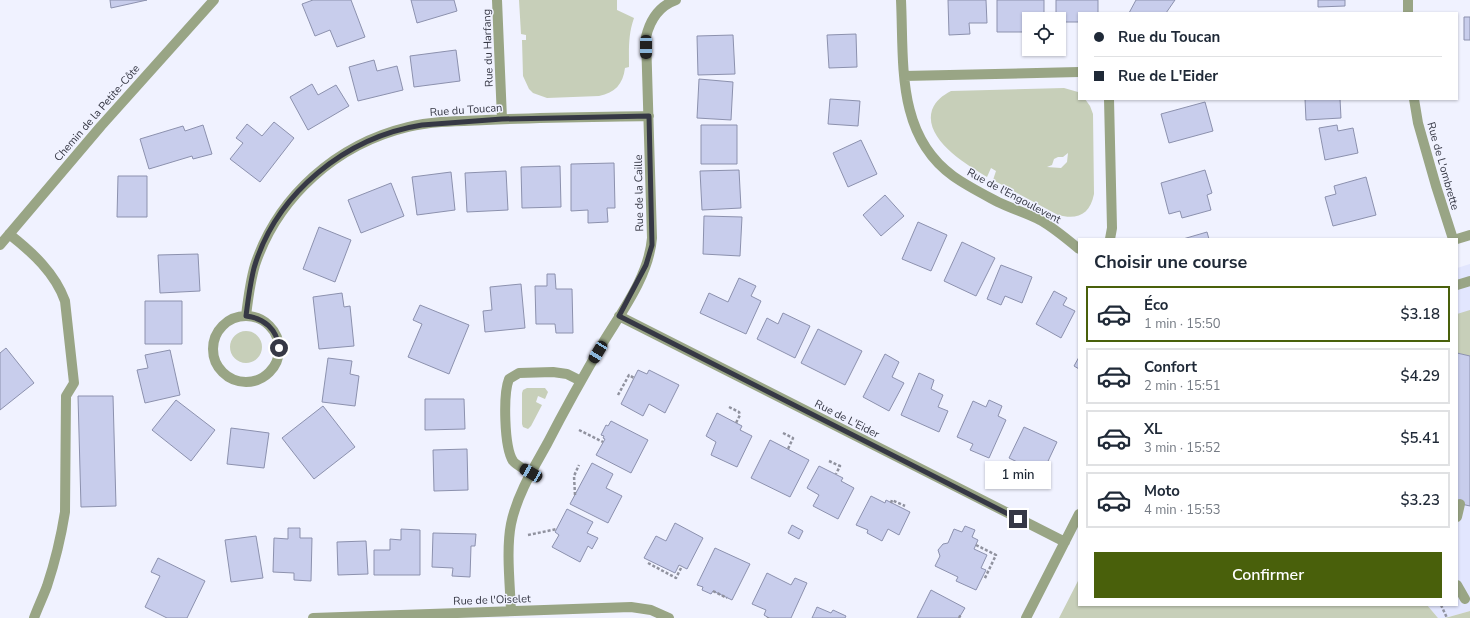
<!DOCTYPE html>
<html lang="fr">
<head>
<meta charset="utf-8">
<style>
  body { margin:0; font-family:"Nunito Sans",sans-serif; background:#f6f6f7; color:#1f2937; height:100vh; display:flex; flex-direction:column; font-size:15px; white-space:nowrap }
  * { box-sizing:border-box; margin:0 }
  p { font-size:13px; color:#747a83 }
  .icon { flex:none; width:22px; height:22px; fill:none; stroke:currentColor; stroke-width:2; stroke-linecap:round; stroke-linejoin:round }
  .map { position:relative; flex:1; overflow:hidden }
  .details { position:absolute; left:1078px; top:238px; width:380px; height:368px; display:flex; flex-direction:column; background:#fff; border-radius:0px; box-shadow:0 1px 3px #0004 }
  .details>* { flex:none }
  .top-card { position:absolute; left:1078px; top:12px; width:380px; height:88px; border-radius:0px; box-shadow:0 1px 3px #0004; display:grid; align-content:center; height:88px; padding:0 16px; background:#fff }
  .controls { position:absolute; left:1022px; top:12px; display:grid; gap:8px }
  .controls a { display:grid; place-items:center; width:44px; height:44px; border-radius:0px; background:#fff; box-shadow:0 1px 3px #0004; font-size:20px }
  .end { position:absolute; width:18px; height:18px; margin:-9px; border:5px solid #363845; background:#fff; box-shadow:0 0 0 2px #fff }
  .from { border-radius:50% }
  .bubble { position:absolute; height:28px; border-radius:0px; background:#fff; box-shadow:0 1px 3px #0004; font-size:13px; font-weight:600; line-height:28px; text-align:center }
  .car { position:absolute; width:12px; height:24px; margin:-12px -6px; border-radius:5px; box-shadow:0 0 3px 1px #0007; background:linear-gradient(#222 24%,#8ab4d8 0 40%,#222 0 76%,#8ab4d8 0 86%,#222 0) }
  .top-card b { display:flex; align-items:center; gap:14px; height:38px; font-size:15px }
  .top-card b+b { border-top:1px solid #e0e1e3 }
  .top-card i { width:10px; height:10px; background:#1f2937 }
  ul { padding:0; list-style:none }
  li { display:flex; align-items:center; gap:12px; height:56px; margin:0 8px 6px; padding:0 8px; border:2px solid #e0e1e3; border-radius:0px }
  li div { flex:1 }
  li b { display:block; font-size:15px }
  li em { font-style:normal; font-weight:600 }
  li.on { border-color:#49600b }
  li>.icon { width:36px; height:36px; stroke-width:1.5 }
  h2 { padding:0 16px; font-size:18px; line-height:48px }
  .button { display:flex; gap:8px; margin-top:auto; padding:8px 16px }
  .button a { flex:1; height:46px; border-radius:0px; background:#49600b; color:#fff; font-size:16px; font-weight:600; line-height:46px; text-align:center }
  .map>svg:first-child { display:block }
  .built { fill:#e2e6fe }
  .green { fill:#c7cfb9; fill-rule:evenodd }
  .building { fill:#c8cdec; stroke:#8c91ae }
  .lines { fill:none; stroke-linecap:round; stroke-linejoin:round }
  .path { stroke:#90929f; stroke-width:2.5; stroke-dasharray:3 2; stroke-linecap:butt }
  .minor { stroke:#99a585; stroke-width:10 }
  .route { stroke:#363845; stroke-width:5 }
  .labels { text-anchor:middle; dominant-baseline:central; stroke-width:3; stroke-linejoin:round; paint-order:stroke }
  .street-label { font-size:11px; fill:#363845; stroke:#f0f2ff }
</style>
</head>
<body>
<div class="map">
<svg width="1470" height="618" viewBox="0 0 1470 618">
  <rect width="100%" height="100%" fill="#f0f2ff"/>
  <path class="built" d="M1470 264V611L1445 618H1438L1427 605H1457V268Z"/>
  <path class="green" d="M519 0H617V10L634 18C628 35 629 49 629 67L625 68C623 84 615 93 599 96L547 98 533 93 529 89 523 76 522 40H526V35L521 34Z
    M1064 88 1078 92 1079 94V99H1085L1090 106 1093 114 1094 194C1090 215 1077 220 1058 215L993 180 996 171 991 168 987 177C967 165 923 139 932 110 936 100 942 96 951 91ZM1068 153 1067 162 1061 168 1047 167 1052 165 1054 159 1058 157H1063Z
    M1470 310V356L1457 353V314Z
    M230 347a16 16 0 1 1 32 0a16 16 0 1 1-32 0Z
    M527 388H545L548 392 545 399 538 396 536 402 542 405 531 426 528 429 523 427 522 424V393L523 390Z
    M1079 579V605H1427L1438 618H1059Z
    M1470 611V618H1445Z"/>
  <path class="building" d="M110 0H147L111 8Z
    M313 0H351L365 37 337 47 330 30 315 36 302 4Z
    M411 0H454L457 11 417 23Z
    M948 0H986L987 23H969L970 34 949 35Z
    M997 0H1044V19L1029 18V32H997Z
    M1056 0H1098V13H1079V22H1059V19H1056Z
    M1136 0H1175L1166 13H1129Z
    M1318 0H1345V6L1318 7Z
    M1464 17H1470V40H1464Z
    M856 34 857 67 829 68 827 35Z
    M733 35 735 74 698 75 697 36Z
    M456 50 460 81 414 87 410 56Z
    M374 60 377 71 397 66 403 90 358 101 349 67Z
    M699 79 733 82 731 120 697 118Z
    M312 84 318 95 336 85 349 106 308 130 290 97Z
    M830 99 860 101 858 126 828 124Z
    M1305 99H1340L1341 118 1306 120Z
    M1205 102 1213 131 1169 143 1161 114Z
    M274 122 294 138 260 182 230 159 243 143 236 138 247 124 262 136Z
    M203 125 212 154 193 159 192 156 149 169 140 139 183 126 185 131Z
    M701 125H737V164H701Z
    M1337 125 1338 131 1353 128 1358 153 1325 160 1319 128Z
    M861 140 877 174 848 187 833 153Z
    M614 163 615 208H607L608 222 588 223V210L571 211V164Z
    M560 166 561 207 522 208 521 167Z
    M739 170 741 208 702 210 700 171Z
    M1205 170 1212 193 1207 195 1211 210 1182 218 1180 211 1169 214 1161 183Z
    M506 171 508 210 467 212 465 173Z
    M451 172 455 210 417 215 412 177Z
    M118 176H147V217H117Z
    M1366 177 1376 215 1333 226 1325 197 1336 194 1334 186Z
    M391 183 404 216 361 233 348 200Z
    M885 195 904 216 881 236 863 215Z
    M704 216 742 217 740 256 703 254Z
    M918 222 947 235 931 271 902 259Z
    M319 227 351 240 335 282 303 269Z
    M1207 232 1209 239H1183Z
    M962 242 995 258 976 296 944 281Z
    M198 254 200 291 160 293 158 255Z
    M1001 265 1032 277 1022 303 1005 296 1001 305 987 299Z
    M547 274H555L556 289H572L573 333H556L555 324H536L535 286H547Z
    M739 278 756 286 751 296 761 301 746 334 700 313 709 293 728 302Z
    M521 284 525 328 485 332 483 311 492 310 490 287Z
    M1054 291 1067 298 1063 305 1075 311 1061 338 1036 324Z
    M342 293 344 307 350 306 354 346 319 349 313 297Z
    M145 301H182V344H145Z
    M420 305 469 325 449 374 408 357 422 324 413 320Z
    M783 313 810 326 795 358 757 339 767 318 778 324Z
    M818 329 862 351 845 385 801 363Z
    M6 348 34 383 0 410V353Z
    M170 350 180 395 145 403 137 370 148 368 145 355Z
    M1457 353 1470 356V506L1457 503Z
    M885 354 899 362 892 377 904 383 889 411 863 397Z
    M1079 357V369L1074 366Z
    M328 358 352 361 350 374 359 376 355 406 322 402Z
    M638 370 647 374 649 370 679 385 665 413 649 404 643 416 621 404Z
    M919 373 934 380 931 389 943 395 938 407 948 411 939 432 901 415Z
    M78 396H113L116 506 81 507Z
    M425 399H464L465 429 425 430Z
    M176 400 215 430 191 461 152 430Z
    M989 400 1002 406 998 416 1006 420 989 458 970 450 973 444 957 437 973 401 986 407Z
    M323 406 355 447 314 479 282 438Z
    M717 413 742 426 740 430 752 436 737 467 711 455 716 442 706 436Z
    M611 421 648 440 631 473 596 455 605 439 603 438 604 436 601 435 606 425 608 426Z
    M1024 427 1057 442 1042 474 1009 458Z
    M231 428 269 433 264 468 227 464Z
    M770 440 809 460 790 497 751 478Z
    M467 449 468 490 434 491 433 450Z
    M592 463 613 474 606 488 622 496 608 523 570 504Z
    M819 466 843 478 841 481 854 488 838 519 813 506 819 495 807 488Z
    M871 496 885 503 886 500 910 512 899 535 888 529 882 541 867 533 868 530 856 525Z
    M567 509 593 522 587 533 598 538 592 549 588 546 580 562 552 547 559 535 555 532Z
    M675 523 703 538 687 569 679 565 675 573 644 558 656 536 666 541Z
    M792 525 803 531 799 539 788 533Z
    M965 526 975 530 972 537 978 540 974 549 987 555 981 568 986 570 976 590 956 581 958 577 935 566 940 556 938 550 943 544 948 543 954 529 962 532Z
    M288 528H300V538H312L311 581 294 580V573L273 572 274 538 288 539Z
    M401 529 420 530V575H374V550H390V539L401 540Z
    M433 533 476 534 475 546H471L470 577 452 576 453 568 432 567Z
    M256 536 263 578 231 582 225 540Z
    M366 541 368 574 338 575 337 542Z
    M715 548 750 564 732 600 713 591 711 594 702 590 703 587 697 585Z
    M158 558 205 581 187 618H167L145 607 160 576 151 572Z
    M767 573 791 585 795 578 807 583 791 618H769L764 615 766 610 752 604Z
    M931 590 965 608 959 618H917Z
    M817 607 831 613 833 610 846 616 845 618H812Z"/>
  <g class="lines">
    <path class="path" d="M618 395 629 375 634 378
      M729 407 739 412 740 415 736 423
      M579 430 603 442
      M783 433 793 438 788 449
      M829 461 840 466 836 474
      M575 495 574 476 579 465
      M891 503 892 500 905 506
      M528 535 557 529
      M976 545 996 555 984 580
      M648 563 676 578 682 566
      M713 591 727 598
      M1441 605 1447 618
      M768 618V617
      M959 618 961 614"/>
    <path class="minor" d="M497 0 502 119
      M901 0C904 63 896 135 953 176 967 186 983 194 998 202 1012 209 1027 213 1040 220 1054 228 1067 239 1079 249
      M1408 0V13
      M904 76 1079 72
      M1109 99 1112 228 1110 239
      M1414 99 1418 123 1436 186 1453 239
      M9 234C32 252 55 273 65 301L74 383 66 396 65 512C61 537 55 562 47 586 43 597 38 607 34 618
      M1457 239 1470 235
      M0 245 101 126 214 0
      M1457 285 1470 281
      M246 316C248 299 250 282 255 265 278 196 337 144 408 127 433 121 460 121 486 120 540 117 595 117 649 116
      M619 316 1065 542
      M213 349a33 33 0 1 1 66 0a33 33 0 1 1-66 0Z
      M531 473C525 469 517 466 513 461 504 447 503 394 509 379L519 373 553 372 567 374 581 381
      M1457 517 1460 504
      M1457 585 1465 599
      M511 611C510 585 506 549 511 524 517 495 533 469 547 444 565 409 584 375 604 341 623 310 649 275 652 238L646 37C650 20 659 6 676 0
      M313 618 631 607 651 610 669 618
      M1026 618 1079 514"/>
  </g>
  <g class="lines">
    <path class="route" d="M279 348C277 329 264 318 246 316 248 300 250 284 254 268 276 193 346 137 422 125L502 119 649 116 652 245 646 265 619 316 1018 519"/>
  </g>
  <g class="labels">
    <g class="street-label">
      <text transform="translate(488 48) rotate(-92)">Rue du Harfang</text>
      <text transform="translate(466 110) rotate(-4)">Rue du Toucan</text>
      <text transform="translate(97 113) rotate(-49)">Chemin de la Petite-Côte</text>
      <text transform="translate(1443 166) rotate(74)">Rue de L'ombrette</text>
      <text transform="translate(639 193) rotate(-91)">Rue de la Caille</text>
      <text transform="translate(1014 196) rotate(28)">Rue de l'Engoulevent</text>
      <text transform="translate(847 419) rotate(27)">Rue de L'Eider</text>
      <text transform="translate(492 600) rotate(-2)">Rue de l'Oiselet</text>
    </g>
  </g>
</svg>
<div class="controls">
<a><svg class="icon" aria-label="locate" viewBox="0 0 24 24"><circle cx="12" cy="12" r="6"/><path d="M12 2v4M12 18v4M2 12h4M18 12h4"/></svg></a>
</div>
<i class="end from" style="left:279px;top:348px"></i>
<i class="end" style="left:1018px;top:519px"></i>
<div class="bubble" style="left:985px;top:461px;width:66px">1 min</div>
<i class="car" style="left:646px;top:47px;rotate:180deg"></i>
<i class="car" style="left:598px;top:352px;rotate:211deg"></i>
<i class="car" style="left:531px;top:473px;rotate:300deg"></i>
<div class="top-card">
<b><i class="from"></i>Rue du Toucan</b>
<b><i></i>Rue de L'Eider</b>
</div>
<section class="details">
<h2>Choisir une course</h2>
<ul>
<li class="on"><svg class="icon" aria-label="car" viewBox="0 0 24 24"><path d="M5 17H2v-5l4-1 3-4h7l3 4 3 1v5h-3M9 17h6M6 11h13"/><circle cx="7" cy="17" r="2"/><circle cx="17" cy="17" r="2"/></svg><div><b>Éco</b><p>1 min · 15:50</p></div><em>$3.18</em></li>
<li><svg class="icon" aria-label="car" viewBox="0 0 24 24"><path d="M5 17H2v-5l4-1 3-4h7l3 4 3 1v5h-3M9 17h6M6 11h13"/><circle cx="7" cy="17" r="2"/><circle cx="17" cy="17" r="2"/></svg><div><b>Confort</b><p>2 min · 15:51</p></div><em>$4.29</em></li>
<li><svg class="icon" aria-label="car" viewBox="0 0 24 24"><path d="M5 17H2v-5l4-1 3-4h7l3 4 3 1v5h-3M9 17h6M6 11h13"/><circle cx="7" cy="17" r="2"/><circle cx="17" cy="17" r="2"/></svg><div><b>XL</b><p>3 min · 15:52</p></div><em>$5.41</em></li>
<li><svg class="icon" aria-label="car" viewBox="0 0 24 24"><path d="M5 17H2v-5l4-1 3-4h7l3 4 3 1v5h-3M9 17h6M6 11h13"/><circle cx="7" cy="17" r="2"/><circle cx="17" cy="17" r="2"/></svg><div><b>Moto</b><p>4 min · 15:53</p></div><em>$3.23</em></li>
</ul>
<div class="button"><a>Confirmer</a></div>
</section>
</div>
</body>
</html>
